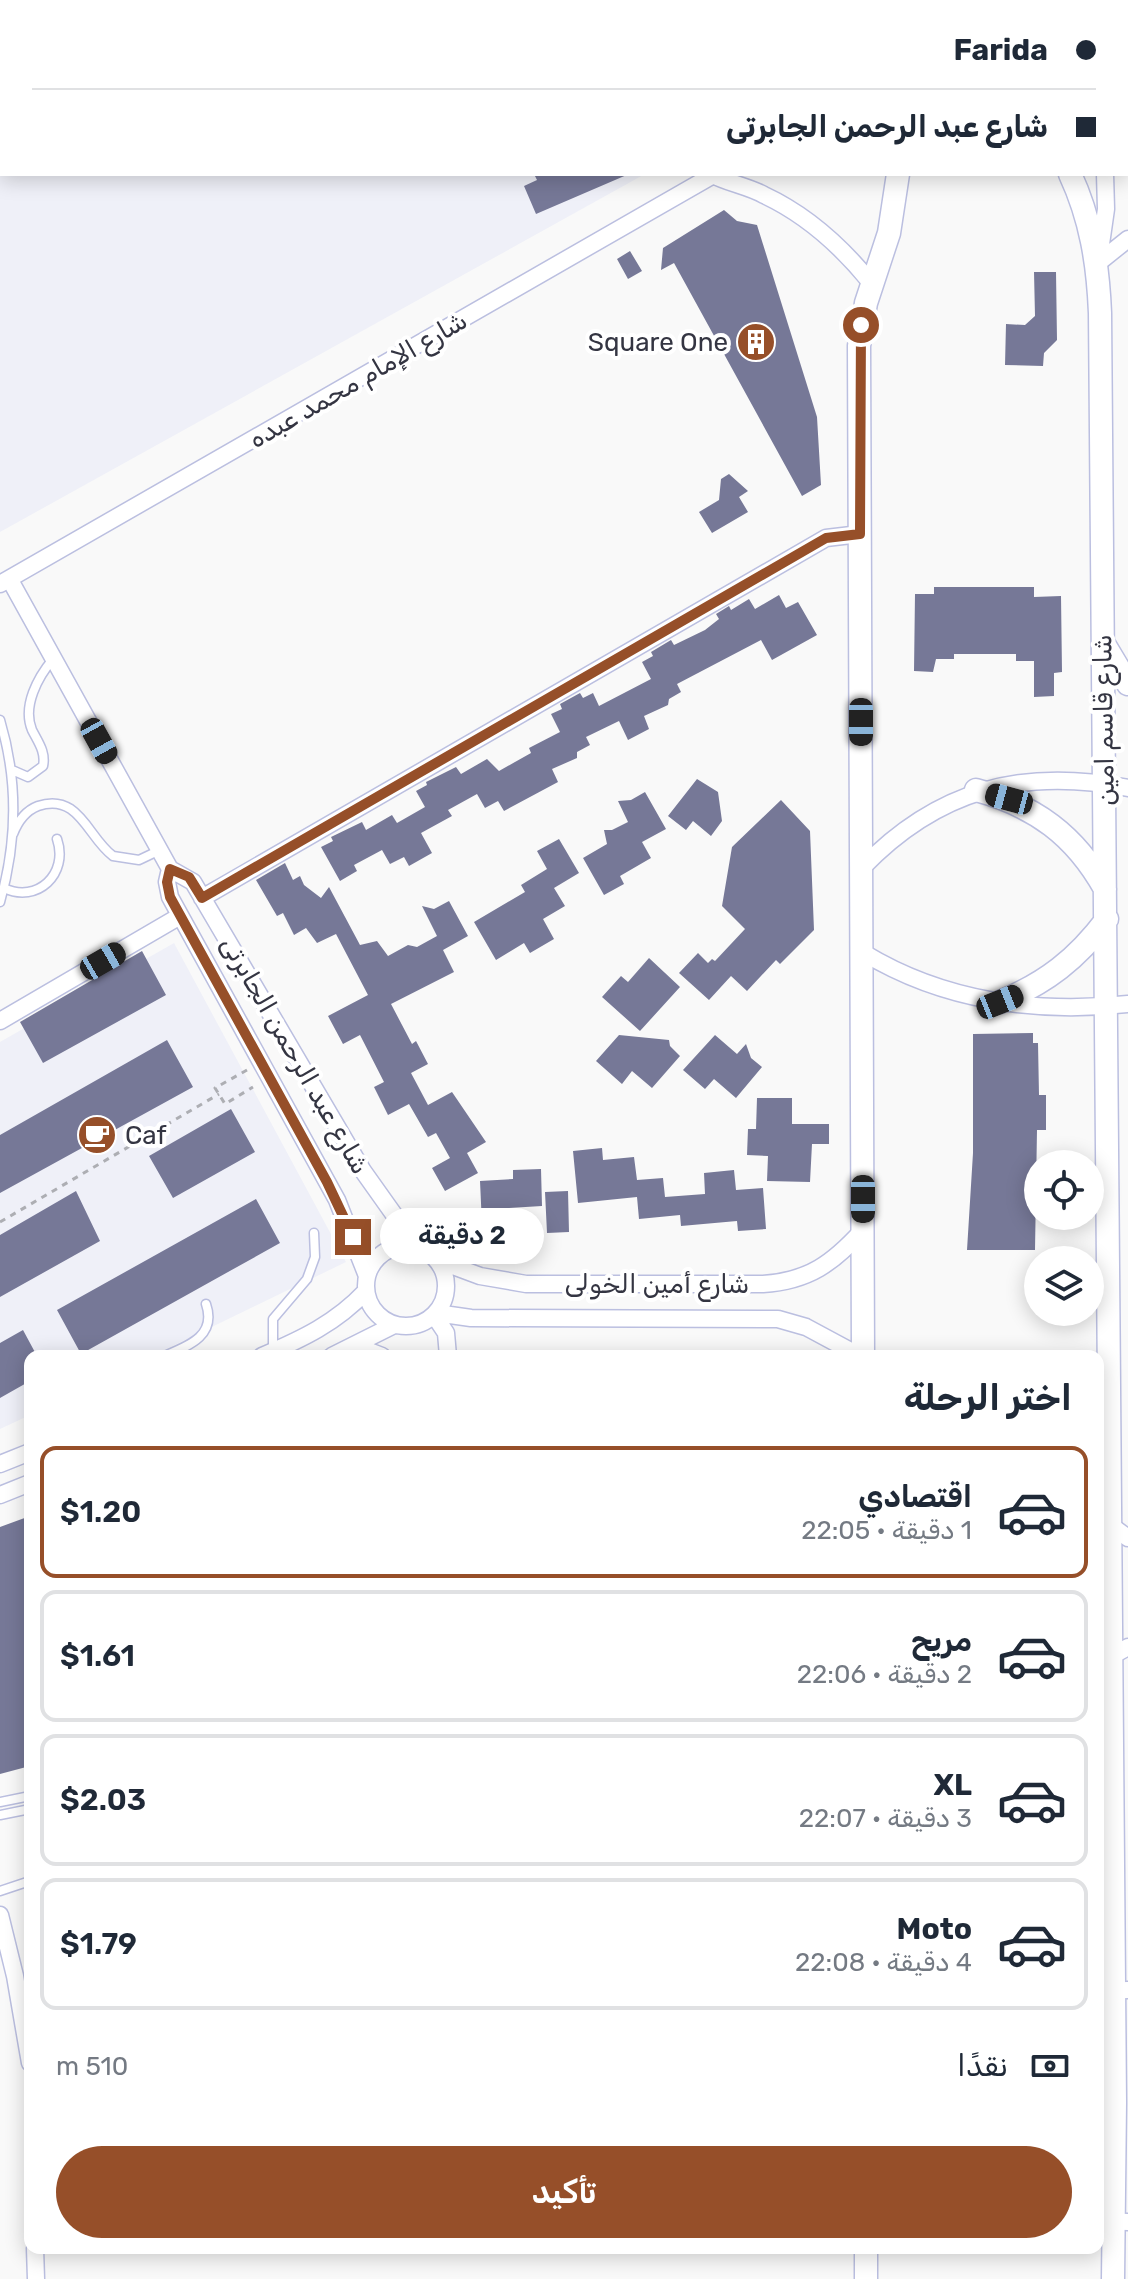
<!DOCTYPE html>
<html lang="ar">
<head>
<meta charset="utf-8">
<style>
  body { margin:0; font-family:Rubik,Cairo,sans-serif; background:#f6f6f7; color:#1f2937; direction:rtl; height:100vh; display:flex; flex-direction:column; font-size:30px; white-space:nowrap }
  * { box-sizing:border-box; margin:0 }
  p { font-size:26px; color:#747a83 }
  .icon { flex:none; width:44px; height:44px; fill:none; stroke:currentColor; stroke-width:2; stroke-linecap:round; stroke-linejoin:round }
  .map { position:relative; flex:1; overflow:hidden; direction:ltr }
  .drawer { position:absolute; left:24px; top:1350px; width:1080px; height:904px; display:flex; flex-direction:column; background:#fff; border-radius:16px; box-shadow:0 4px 20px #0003; direction:rtl }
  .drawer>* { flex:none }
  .banner { position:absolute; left:0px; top:0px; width:1128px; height:176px; box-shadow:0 4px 20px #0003; direction:rtl; display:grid; align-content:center; height:176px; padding:0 32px; background:#fff }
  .controls { position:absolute; left:1024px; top:1150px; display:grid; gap:16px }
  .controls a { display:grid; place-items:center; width:80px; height:80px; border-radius:50%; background:#fff; box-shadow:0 4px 20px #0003; font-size:40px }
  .end { position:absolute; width:36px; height:36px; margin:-18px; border:10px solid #964f29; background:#fff; box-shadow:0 0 0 4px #fff }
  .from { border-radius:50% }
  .bubble { position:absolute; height:56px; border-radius:28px; background:#fff; box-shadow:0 4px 20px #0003; font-size:26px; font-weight:600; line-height:56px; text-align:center; direction:rtl }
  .car { position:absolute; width:24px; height:48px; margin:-24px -12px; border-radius:10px; box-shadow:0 0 6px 2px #0007; background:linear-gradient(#222 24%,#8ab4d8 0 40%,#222 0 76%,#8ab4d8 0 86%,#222 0) }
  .banner b { display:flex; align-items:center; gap:28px; height:76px; font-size:30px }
  .banner b+b { border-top:2px solid #e0e1e3 }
  .banner i { width:20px; height:20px; background:#1f2937 }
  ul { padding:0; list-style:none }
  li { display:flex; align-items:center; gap:24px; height:132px; margin:0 16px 12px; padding:0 16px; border:4px solid #e0e1e3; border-radius:16px }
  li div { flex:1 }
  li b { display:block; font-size:30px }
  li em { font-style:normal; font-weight:600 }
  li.current { border-color:#964f29 }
  li>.icon { width:72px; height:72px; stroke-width:1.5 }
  h2 { padding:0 32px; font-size:36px; line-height:96px }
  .pay { display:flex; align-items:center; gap:20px; height:88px; padding:0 32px; font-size:30px }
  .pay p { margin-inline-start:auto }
  .button { display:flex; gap:16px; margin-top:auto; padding:16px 32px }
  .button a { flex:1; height:92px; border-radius:48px; background:#964f29; color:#fff; font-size:32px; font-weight:600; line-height:92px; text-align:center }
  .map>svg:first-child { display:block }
  .built { fill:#eff0f8 }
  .building { fill:#767897 }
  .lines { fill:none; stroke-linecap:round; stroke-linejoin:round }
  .lane-casing { stroke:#bbbfe0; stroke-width:11 }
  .street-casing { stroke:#bbbfe0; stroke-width:19 }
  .secondary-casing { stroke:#bbbfe0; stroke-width:25 }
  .path { stroke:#adaeb3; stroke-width:3; stroke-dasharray:6 6; stroke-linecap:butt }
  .lane { stroke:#fff; stroke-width:8 }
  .street { stroke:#fff; stroke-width:16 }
  .secondary { stroke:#fff; stroke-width:22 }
  .route { stroke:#964f29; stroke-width:10 }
  .labels { text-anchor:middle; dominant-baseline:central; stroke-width:8; stroke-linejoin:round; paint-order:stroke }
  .poi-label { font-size:26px; fill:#343542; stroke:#fff; text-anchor:end }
  .street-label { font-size:26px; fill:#343542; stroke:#fff }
</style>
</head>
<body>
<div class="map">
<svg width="1128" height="2279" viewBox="0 0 1128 2279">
  <rect width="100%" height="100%" fill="#f9f9f9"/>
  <path class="built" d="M0 0H792L2 2V174H645L0 532Z
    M174 943 346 1262 152 1356H30V1415L0 1429V1042Z"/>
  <path class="building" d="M534 174H629L536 214 524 186 537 180Z
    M724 210 737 221 757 225 817 417 821 485 802 496 674 263 661 270 663 248Z
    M630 251 642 271 628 279 617 259Z
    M1034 272H1056L1057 340 1044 353 1043 366 1005 365 1006 324 1025 325 1035 316Z
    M729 474 748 491 739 497 748 512 712 533 699 512 719 500 721 479Z
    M934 587H1034V597L1061 596 1062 672 1054 673V696L1034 697V661H1016V654H954V659H936L933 672 914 671 915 594H934Z
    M779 595 786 608 798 602 817 635 772 660 761 640 677 684 681 692 669 699 668 705 644 716 649 729 628 740 619 721 586 737 590 745 577 752V758L552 769 558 782 504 811 498 801 485 808 477 794 448 810 452 816 421 833 432 853 409 866 404 857 390 864 382 850 354 865 357 871 340 881 321 847 333 841 331 837 362 822 366 830 392 815 397 823 425 807 416 791 427 785 426 782 456 767 461 774 487 759 499 771 531 753 529 748 560 732 551 714 562 709 560 704 580 693 583 698 593 693 599 706 651 679 642 662 653 656 651 652 671 640 674 645 705 630 719 619 716 614 729 606 731 610 749 599 755 609Z
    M697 779 718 792 722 821 711 836 693 821 686 830 668 816Z
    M645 792 666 829 642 842 651 858 620 876 624 884 604 895 583 858 607 844 604 830H612L628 822 618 801 631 800Z
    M781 800 810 831 814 930 780 964 776 960 747 991 731 976 709 1000 679 973 698 953 708 963 712 959 715 961 745 929 722 906 732 847Z
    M559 839 579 873 554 888 565 906 543 919 554 939 530 953 524 943 496 960 474 922 525 892 521 885 547 869 537 851Z
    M285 863 293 880 300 876 304 885 321 898 329 887 360 945 377 941 388 956 408 945 417 947 437 936 422 906 434 909 449 901 468 936 443 950 454 972 391 1004 412 1044 416 1041 428 1064 411 1073 428 1105 452 1092 486 1142 467 1153 478 1173 445 1191 432 1168 450 1158 436 1133 428 1137 409 1104 388 1115 374 1087 384 1082 360 1035 343 1044 328 1016 368 995 336 934 317 943 306 928 294 935 283 913 277 916 256 880Z
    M142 951 166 995 43 1063 20 1022Z
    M649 958 680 987 640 1031 602 997 621 976 628 982Z
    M1033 1033V1043H1038L1039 1095H1046V1130H1037L1035 1250H967L973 1153V1034Z
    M619 1035 669 1040 670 1046 680 1056 652 1088 632 1071 622 1084 596 1061Z
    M715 1035 737 1054 746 1044 751 1058 762 1067 736 1098 714 1079 705 1089 683 1070Z
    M167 1040 193 1087 0 1193V1135Z
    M757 1098H792V1124H829V1144H812L810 1182 767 1181 768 1156 747 1155 748 1129H756Z
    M231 1109 255 1152 173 1198 149 1156Z
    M602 1148 603 1160 634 1157 637 1180 663 1178 665 1197 705 1194 704 1173 734 1170 736 1190 763 1188 766 1229 738 1231 737 1221 681 1226 680 1215 639 1219 637 1197 578 1203 573 1151Z
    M541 1169 542 1206 509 1208 510 1224 482 1225 480 1181 513 1179V1170Z
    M76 1191 100 1241 0 1297V1235Z
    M568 1191 569 1232 547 1233 545 1192Z
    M256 1199 280 1243 81 1354 57 1310Z
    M23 1330 37 1356H30V1381L0 1398V1343Z
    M30 1516V1766L0 1774V1527Z"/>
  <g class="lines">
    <defs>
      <path id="lane" d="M0 720C18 780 17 842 0 902
        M12 770 28 777 43 766C46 752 38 742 32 730 22 706 38 677 53 659
        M13 834C18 821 25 811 38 806 79 792 88 838 113 856L139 860 160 850
        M4 888C37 904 69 874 57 839
        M273 1351V1319L307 1279 315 1257 314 1233
        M164 1356C188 1346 217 1336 206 1304
        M0 1802 30 1796
        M0 1815 30 1809
        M0 1891 30 1881"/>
      <path id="street" d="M587 0 588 2
        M1098 0V2
        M830 2V0
        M1126 113 1128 116
        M1126 154 1128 155
        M711 174C727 183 748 186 764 195 807 215 842 247 871 283
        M1099 258 1106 209 1105 174
        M1098 263 1128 239
        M10 580 170 869 193 882 363 1171 417 1247
        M0 584 715 174
        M862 868C937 790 1022 767 1128 788
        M170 869 167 882 170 897 337 1200 367 1276
        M202 898 826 538 860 534
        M864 953C943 1001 1036 1014 1128 1004
        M0 1021 180 916
        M366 1286a40 40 0 1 1 80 0a40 40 0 1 1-80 0Z
        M437 1260 480 1276 526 1284H763C809 1281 833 1263 863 1230
        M436 1313 471 1318 778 1319 806 1327 860 1356
        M434 1315 446 1333 448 1356
        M356 1346 382 1356
        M262 1356C302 1339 336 1323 366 1291
        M332 1356 394 1325
        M0 1464 30 1452
        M0 1495 30 1483
        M1109 1524 1128 1538
        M1110 1657 1128 1647
        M0 1915 15 1976 30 2063
        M1098 1991 1128 1990
        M1098 2221 1128 2222
        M35 2248 36 2279"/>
      <path id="secondary" d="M865 0 866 2
        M975 0 977 2
        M1070 174C1091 219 1098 264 1100 313L1115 2103 1113 2279
        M1104 644 1128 684
        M976 790C1035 806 1075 835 1105 889
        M1000 1002C1046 983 1077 959 1107 919
        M863 1356 859 346 866 303 889 233 898 174
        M866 2279V2248"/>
    </defs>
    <use href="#lane" class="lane-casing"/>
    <use href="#street" class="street-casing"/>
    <use href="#secondary" class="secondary-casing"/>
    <path class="path" d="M247 1070 215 1088 225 1104 253 1087
      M0 1222 219 1094"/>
    <use href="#lane" class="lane"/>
    <use href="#street" class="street"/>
    <use href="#secondary" class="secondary"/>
  </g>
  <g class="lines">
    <path class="route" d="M353 1237 327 1182 170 897 167 882 170 869 189 877 202 898 826 538 860 534 861 325"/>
  </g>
  <defs>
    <symbol id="building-disc" viewBox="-11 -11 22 22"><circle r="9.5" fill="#964f29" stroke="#fff"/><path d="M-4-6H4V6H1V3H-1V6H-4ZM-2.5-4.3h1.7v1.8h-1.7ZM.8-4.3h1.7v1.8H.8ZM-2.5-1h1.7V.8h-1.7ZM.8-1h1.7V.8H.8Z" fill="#fff"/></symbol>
    <symbol id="cafe-disc" viewBox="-11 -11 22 22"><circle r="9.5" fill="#964f29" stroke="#fff"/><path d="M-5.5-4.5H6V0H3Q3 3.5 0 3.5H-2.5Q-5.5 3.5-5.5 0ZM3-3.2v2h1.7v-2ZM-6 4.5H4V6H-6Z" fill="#fff"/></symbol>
  </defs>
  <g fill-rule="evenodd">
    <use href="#building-disc" x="734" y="320" width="44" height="44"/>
    <use href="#cafe-disc" x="75" y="1113" width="44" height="44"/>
  </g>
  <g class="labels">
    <g class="poi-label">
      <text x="728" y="342">Square One</text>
      <text x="125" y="1135" text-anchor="start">Caf</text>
    </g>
    <g class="street-label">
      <text transform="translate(358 380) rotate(-30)">شارع الإمام محمد عبده</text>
      <text transform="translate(1104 720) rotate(-91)">شارع قاسم امين</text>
      <text transform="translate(295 1055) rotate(60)">شارع عبد الرحمن الجابرتى</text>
      <text x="657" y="1284">شارع أمين الخولى</text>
    </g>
  </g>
</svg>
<div class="controls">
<a><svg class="icon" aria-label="locate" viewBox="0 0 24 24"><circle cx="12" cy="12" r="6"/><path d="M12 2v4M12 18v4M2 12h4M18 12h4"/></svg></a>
<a><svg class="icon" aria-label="layers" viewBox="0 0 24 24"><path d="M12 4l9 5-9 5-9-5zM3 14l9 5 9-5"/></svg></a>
</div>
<i class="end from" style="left:861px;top:325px"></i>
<i class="end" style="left:353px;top:1237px"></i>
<div class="bubble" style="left:380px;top:1208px;width:164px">2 دقيقة</div>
<i class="car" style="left:861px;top:722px;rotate:180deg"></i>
<i class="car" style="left:99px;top:741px;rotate:151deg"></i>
<i class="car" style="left:1009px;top:799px;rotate:285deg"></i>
<i class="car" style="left:103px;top:961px;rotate:60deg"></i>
<i class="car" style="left:1000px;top:1002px;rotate:68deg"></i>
<i class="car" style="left:863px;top:1199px;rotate:180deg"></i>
<div class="banner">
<b><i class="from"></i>Farida</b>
<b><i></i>شارع عبد الرحمن الجابرتى</b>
</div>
<section class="drawer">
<h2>اختر الرحلة</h2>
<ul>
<li class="current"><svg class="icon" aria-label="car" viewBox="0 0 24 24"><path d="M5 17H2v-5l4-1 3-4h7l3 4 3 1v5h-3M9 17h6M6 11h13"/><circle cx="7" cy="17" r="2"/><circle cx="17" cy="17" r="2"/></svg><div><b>اقتصادي</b><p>1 دقيقة · 22:05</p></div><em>$1.20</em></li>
<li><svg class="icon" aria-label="car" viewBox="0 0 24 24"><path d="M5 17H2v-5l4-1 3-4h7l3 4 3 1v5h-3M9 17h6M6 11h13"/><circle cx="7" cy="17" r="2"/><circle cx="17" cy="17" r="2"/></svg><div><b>مريح</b><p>2 دقيقة · 22:06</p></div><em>$1.61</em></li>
<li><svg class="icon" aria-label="car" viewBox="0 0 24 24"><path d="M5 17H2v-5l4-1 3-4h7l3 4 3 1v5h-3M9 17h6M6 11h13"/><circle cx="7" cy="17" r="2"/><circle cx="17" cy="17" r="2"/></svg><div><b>XL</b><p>3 دقيقة · 22:07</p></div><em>$2.03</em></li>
<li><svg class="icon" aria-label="car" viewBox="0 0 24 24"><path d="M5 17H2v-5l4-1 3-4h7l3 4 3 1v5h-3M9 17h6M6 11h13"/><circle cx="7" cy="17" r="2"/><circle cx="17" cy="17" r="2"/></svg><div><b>Moto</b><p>4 دقيقة · 22:08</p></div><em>$1.79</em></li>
</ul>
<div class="pay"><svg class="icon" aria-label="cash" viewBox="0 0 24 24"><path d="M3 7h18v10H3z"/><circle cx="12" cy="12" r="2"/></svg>نقدًا<p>510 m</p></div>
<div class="button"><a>تأكيد</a></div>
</section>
</div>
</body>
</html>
